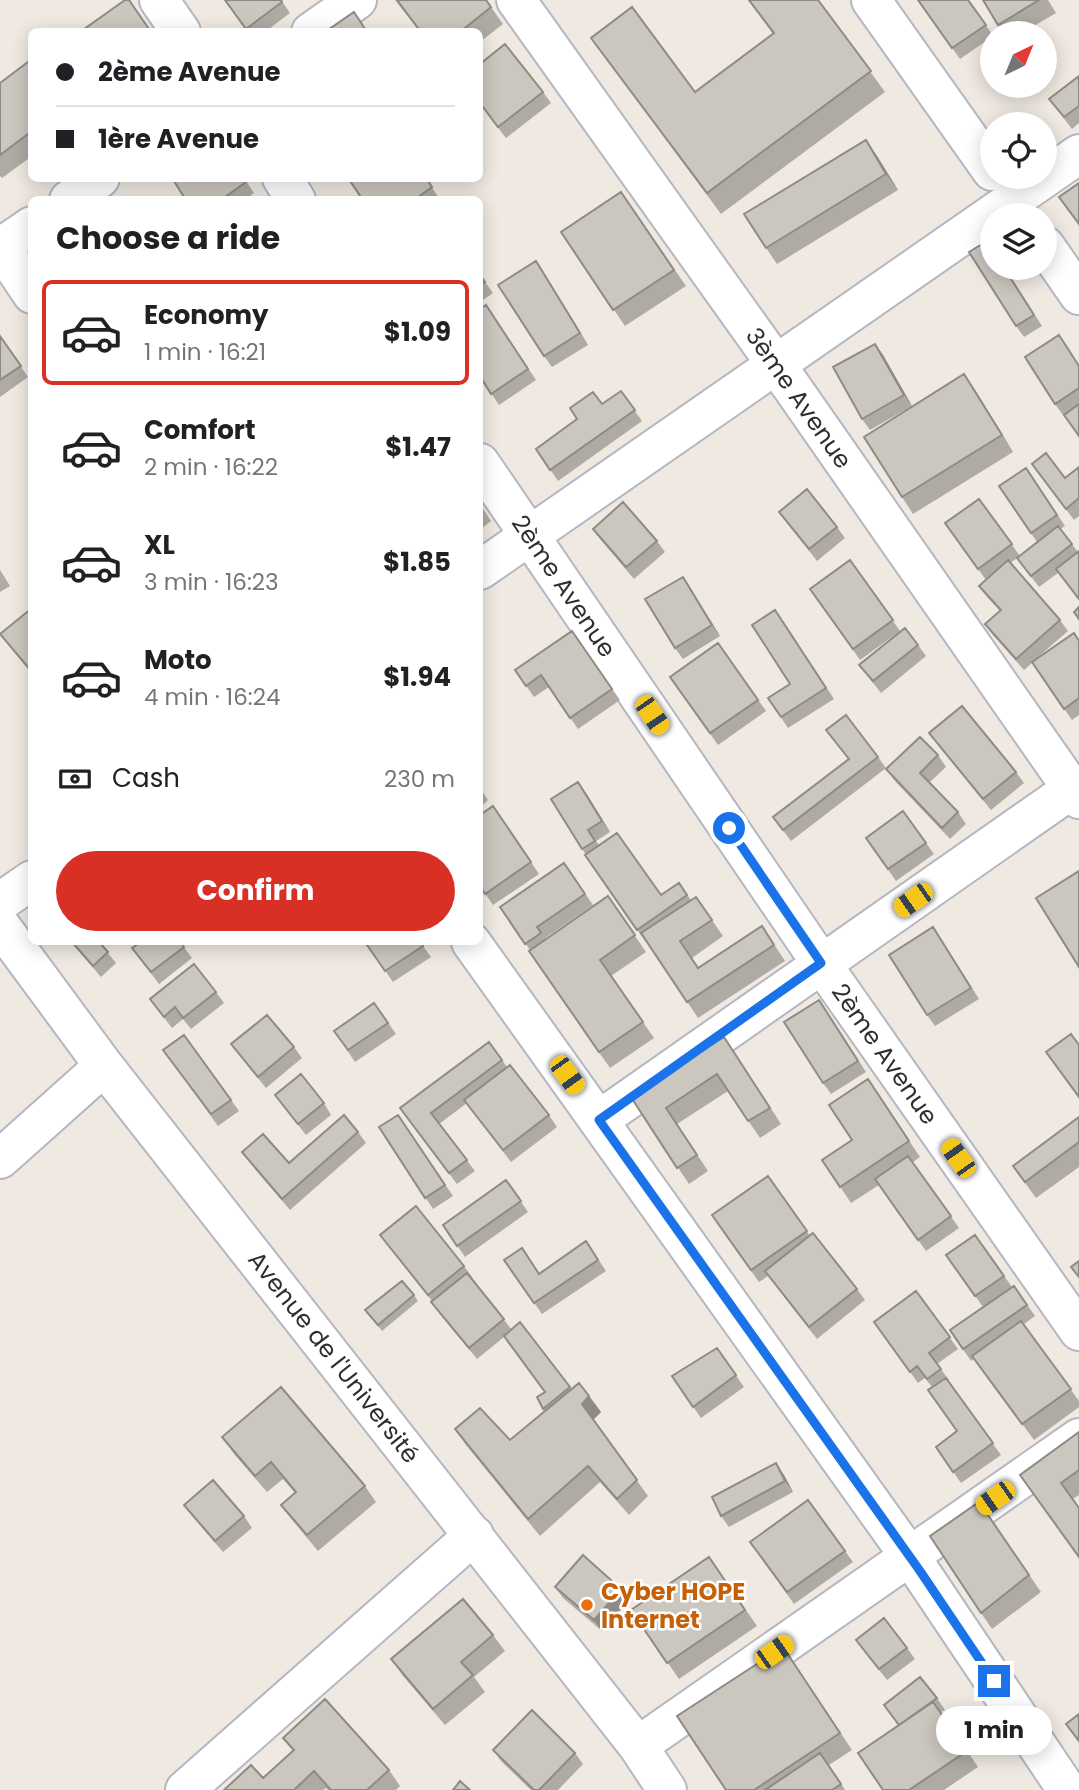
<!DOCTYPE html>
<html lang="en">
<head>
<meta charset="utf-8">
<style>
  body { margin:0; font-family:Poppins,sans-serif; background:#f2f2f2; color:#202124; height:100vh; display:flex; flex-direction:column; font-size:26px; white-space:nowrap }
  * { box-sizing:border-box; margin:0 }
  p { font-size:23px; color:#757577 }
  .icon { flex:none; width:38px; height:38px; fill:none; stroke:currentColor; stroke-width:2; stroke-linecap:round; stroke-linejoin:round }
  .map { position:relative; flex:1; overflow:hidden }
  .sheet { position:absolute; left:28px; top:196px; width:455px; height:749px; display:flex; flex-direction:column; background:#fff; border-radius:10px; box-shadow:0 4px 18px #0003 }
  .sheet>* { flex:none }
  .hud { position:absolute; left:28px; top:28px; width:455px; height:154px; border-radius:10px; box-shadow:0 4px 18px #0003; display:grid; align-content:center; height:154px; padding:0 28px; background:#fff }
  .needle { width:46px; rotate:43deg }
  .buttons { position:absolute; left:980px; top:21px; display:grid; gap:14px }
  .buttons a { display:grid; place-items:center; width:77px; height:77px; border-radius:50%; background:#fff; box-shadow:0 4px 18px #0003; font-size:35px }
  .end { position:absolute; width:32px; height:32px; margin:-16px; border:9px solid #1a73e8; background:#fff; box-shadow:0 0 0 4px #fff }
  .from { border-radius:50% }
  .bubble { position:absolute; height:49px; border-radius:24px; background:#fff; box-shadow:0 4px 18px #0003; font-size:23px; font-weight:700; line-height:49px; text-align:center }
  .car { position:absolute; width:21px; height:42px; margin:-21px -10px; border-radius:9px; box-shadow:0 0 5px 2px #0007; background:linear-gradient(#f5c518 24%,#345 0 40%,#f5c518 0 76%,#345 0 86%,#f5c518 0) }
  .hud b { display:flex; align-items:center; gap:24px; height:66px; font-size:26px }
  .hud b+b { border-top:2px solid #e0e0e0 }
  .hud i { width:18px; height:18px; background:#202124 }
  ul { padding:0; list-style:none }
  li { display:flex; align-items:center; gap:21px; height:105px; margin:0 14px 10px; padding:0 14px; border:4px solid transparent; border-radius:10px }
  li div { flex:1 }
  li b { display:block; font-size:26px }
  li em { font-style:normal; font-weight:700 }
  li.selected { border-color:#d93025 }
  li>.icon { width:63px; height:63px; stroke-width:1.5 }
  h2 { padding:0 28px; font-size:32px; line-height:84px }
  .pay { display:flex; align-items:center; gap:18px; height:77px; padding:0 28px; font-size:26px }
  .pay p { margin-inline-start:auto }
  .cta { display:flex; gap:14px; margin-top:auto; padding:14px 28px }
  .cta a { flex:1; height:80px; border-radius:42px; background:#d93025; color:#fff; font-size:28px; font-weight:700; line-height:80px; text-align:center }
  .map>svg:first-child { display:block }
  .lines { fill:none; stroke-linecap:round; stroke-linejoin:round }
  .minor-casing { stroke:#b4b7c1; stroke-width:42 }
  .minor { stroke:#fff; stroke-width:38 }
  .wall { fill:#afaba4 }
  .shaded-wall { fill:#8e8b86 }
  .building { fill:#cbc7bf; stroke:#8e8b86; stroke-width:2 }
  .route { stroke:#1a73e8; stroke-width:9 }
  .food-dot { fill:#e8710a; stroke:#fff; stroke-width:2.5 }
  .labels { text-anchor:middle; dominant-baseline:central; stroke-width:5; stroke-linejoin:round; paint-order:stroke }
  .street-label { font-size:24px; fill:#2e2e2e; stroke:#fff }
  .food-label { font-size:24px; font-weight:bold; fill:#c56008; stroke:#fff; text-anchor:start }
</style>
</head>
<body>
<div class="map">
<svg width="1079" height="1790" viewBox="0 0 1079 1790">
  <rect width="100%" height="100%" fill="#efe9e1"/>
  <g class="lines">
    <defs>
      <path id="minor" d="M159 0 181 32
        M516 0 775 363 1079 799
        M871 0 992 171
        M311 32 357 0
        M282 178 296 200
        M69 200 100 178
        M0 246 32 294
        M1045 246 1079 295
        M1 247 32 226
        M480 463 821 963 1079 1331
        M480 570 1079 154
        M0 902 32 880
        M0 925 104 1066 638 1746 667 1790
        M471 942 920 1571 1067 1790
        M599 1120 1079 784
        M0 1159 104 1066
        M638 1746 1079 1438
        M185 1790 474 1535"/>
    </defs>
    <use href="#minor" class="minor-casing"/>
    <use href="#minor" class="minor"/>
  </g>
  <path class="wall" d="M225 0H281L290 13 265 32H248Z
    M395 0H486L503 24 480 42V32H420Z
    M748 0H818L885 92 721 214 591 38 695 92 773 34Z
    M918 0H968L992 34V37L960 59Z
    M983 0H1048L1056 13 1022 33H1004Z
    M32 59V156L2 178 0 176V83Z
    M480 64 543 92 551 103 506 138 480 104Z
    M1079 76V123L1072 129 1049 99Z
    M877 156 898 190 777 264 766 248Z
    M244 178 254 193 245 200H186Z
    M426 178 440 200H363Z
    M621 192 686 286 625 326 561 232Z
    M536 261 588 345 552 367 544 356Z
    M1005 268 1042 326 1024 337 1016 326Z
    M480 275 493 293 480 302Z
    M486 305 536 380 499 405 480 376Z
    M0 336 28 377 0 397Z
    M875 344 883 355 912 406 870 430 862 419Z
    M1079 365V436L1076 407 1063 415 1055 404Z
    M964 374 975 390 1013 452 913 514 902 497Z
    M621 391 642 421 558 481 536 449Z
    M1079 467V516L1074 520 1040 475 1065 478Z
    M1026 468 1065 526 1060 529 1078 552 1079 551V600L1058 573 1039 587 1017 558 1037 542 999 486Z
    M979 499 1020 556 1010 563 1060 620 1068 631 1038 657 1079 641V715L1072 720 1032 663 1024 670 993 635 985 624 1000 611 987 597 979 586 986 580 945 523Z
    M480 504 491 521 480 530Z
    M779 512 837 527 845 538 817 561Z
    M593 529 657 541 665 552 634 579 601 540Z
    M850 560 900 631 860 660 810 589Z
    M0 570 10 586 0 592Z
    M690 588 720 636 683 659 675 648Z
    M32 608V674L0 634Z
    M783 621 834 699 788 728 768 698 790 684Z
    M572 631 620 700 578 729 549 687 534 697 515 670Z
    M718 643 766 711 718 745 670 677Z
    M918 645 926 656 881 693 859 665Z
    M826 730 878 757 886 768 791 841 773 817 848 759Z
    M929 733 1016 772 1024 783 991 810Z
    M938 755 946 767 930 782 958 812 966 824 950 839 894 780 886 769Z
    M480 788 488 800 480 808Z
    M586 793 610 832 596 841 599 845 661 895 679 883 691 900 696 897 723 936 692 958 698 968 762 926 785 961 698 1018 646 940 645 941 585 855H586L551 799Z
    M493 806 539 874 493 905 480 886Z
    M903 811 934 854 896 881 866 838Z
    M564 863 593 905 545 938 546 940 608 896 646 952 611 976 654 1038 610 1068 529 951 530 950 500 907Z
    M933 927 979 999 935 1026 927 1015Z
    M71 942H99L116 963 101 977Z
    M180 942 192 958 159 984 132 948Z
    M365 942H420L431 957 393 982Z
    M216 992 224 1003 191 1029 183 1019 172 1028 150 999Z
    M374 1003 396 1034 355 1062 334 1031Z
    M827 1012 866 1072 831 1094 823 1083Z
    M184 1035 239 1111 218 1126 163 1050Z
    M489 1042 507 1067 549 1115 557 1127 511 1162 467 1103 439 1124 475 1171 457 1184 408 1119Z
    M231 1044 294 1047 302 1058 266 1088Z
    M735 1053 781 1124 760 1138 728 1091 677 1124 708 1171 689 1184 631 1097Z
    M868 1079 920 1157 913 1162 959 1228 926 1251 879 1185 851 1203 822 1160 852 1140Z
    M275 1095 324 1103 331 1115 306 1135Z
    M398 1115 453 1196 433 1209 379 1127Z
    M1079 1117V1167L1036 1198 1013 1166Z
    M358 1132 366 1143 290 1210 250 1163 242 1152 289 1163Z
    M768 1176 810 1236 857 1289 865 1300 817 1339 768 1276 759 1282 712 1215Z
    M506 1180 528 1212 465 1257 443 1225Z
    M380 1235 464 1266 472 1277 471 1278 512 1330 520 1322 571 1389 589 1396 601 1412 593 1420 648 1496 629 1515 600 1482 540 1536 466 1445 455 1429 510 1440 544 1411 537 1397 545 1392 504 1337 477 1359 439 1313 432 1301Z
    M975 1235 1012 1287 983 1307 946 1255Z
    M586 1241 606 1271 542 1314 504 1260 539 1273Z
    M1014 1286 1035 1316 1024 1324 1079 1401V1407L1034 1440 974 1358 971 1361 950 1330Z
    M916 1291 958 1349 937 1364 949 1380 948 1381 1001 1455 961 1483 936 1447 957 1431 932 1387 925 1378 918 1383 874 1322Z
    M414 1295 418 1301 382 1331 365 1310Z
    M717 1348 744 1387 701 1418 672 1376Z
    M1079 1432V1495L1073 1499 1020 1475Z
    M222 1437 365 1486 376 1502 318 1551 293 1521 281 1505 295 1493 283 1479 267 1492 234 1454Z
    M776 1463 784 1475 793 1492 729 1527 721 1516Z
    M808 1500 853 1562 794 1604 750 1542Z
    M979 1502 1041 1592 992 1629 981 1613Z
    M184 1505 244 1516 252 1528 223 1552 192 1516Z
    M709 1557 757 1626 679 1679 631 1610Z
    M555 1587 621 1589 629 1600 602 1631 563 1598Z
    M493 1635 505 1651 474 1677 485 1692 445 1725 403 1676 391 1659Z
    M856 1640 907 1648 915 1659 887 1680Z
    M783 1647 852 1750 829 1765 845 1790H726Z
    M937 1698 945 1710 941 1712 978 1767 944 1790H883L899 1725 884 1705Z
    M283 1738 389 1770 400 1786 396 1790H328L326 1788 323 1790H224L263 1778 293 1751Z
    M493 1750 575 1753 583 1764 558 1790H531L501 1761Z"/>
  <path class="shaded-wall" d="M866 140 877 156 898 190 886 174Z
    M536 261 544 273 588 345 580 333Z
    M875 344 883 355 912 406 904 395Z
    M964 374 975 390 1013 452 1002 435Z
    M683 577 690 588 720 636 712 625Z
    M578 782 586 793 610 832 602 821Z
    M589 1396 601 1412 593 1420 582 1404Z
    M776 1463 784 1475 793 1492 785 1481Z
    M621 1589 629 1600 602 1631 594 1620Z"/>
  <path class="building" d="M125 0H129L151 32H80Z
    M225 0H281L282 2 246 29Z
    M397 0H486L491 7 460 32H421Z
    M749 0H818L871 71 707 193 591 38 632 7 695 92 774 33Z
    M918 0H968L986 25 952 48Z
    M983 0H1039L998 25Z
    M354 12 367 32H325Z
    M505 44 543 92 498 127 480 103V64Z
    M32 59V131L0 155V83Z
    M1079 76V106L1064 117 1049 99Z
    M866 140 886 174 766 248 744 214Z
    M172 178H244L246 182 221 200H186Z
    M348 178H426L432 187 414 200H363Z
    M1079 183V224L1059 197Z
    M621 192 674 270 613 310 561 232Z
    M987 241 992 249V268H1004L1034 315 1016 326 969 252Z
    M536 261 580 333 544 356 498 285Z
    M480 275 485 282 480 286Z
    M486 305 528 369 491 394 480 376V309Z
    M1059 335 1079 366V388L1055 404 1025 357Z
    M0 336 21 366 0 380Z
    M875 344 904 395 862 419 833 367Z
    M964 374 1002 435 902 497 864 437Z
    M621 391 635 410 550 470 536 449 577 419 570 408 593 392 602 404Z
    M1079 404V436L1064 415Z
    M1046 453 1065 478 1079 467V498L1066 509 1032 464Z
    M1026 468 1057 515 1031 533 999 486Z
    M807 489 837 527 809 549 779 512Z
    M979 499 1012 544 978 569 945 523Z
    M623 502 657 541 626 567 593 529Z
    M1058 526 1072 544 1031 576 1017 558Z
    M1079 551V599L1056 569Z
    M850 560 893 620 853 649 810 589Z
    M1008 560 1060 620 1016 659 985 624 1001 610 979 586Z
    M683 577 712 625 675 648 645 599Z
    M1079 607V619L1074 612Z
    M32 608V672L0 634Z
    M775 610 826 688 781 717 768 698 790 684 752 625Z
    M905 628 918 645 873 681 859 665Z
    M572 631 612 689 570 718 541 675 526 686 515 670Z
    M1074 633 1079 641V698L1064 709 1032 662Z
    M718 643 758 700 710 733 670 677Z
    M962 706 1016 772 983 799 929 733Z
    M846 715 878 757 783 830 773 817 849 759 826 730Z
    M920 737 938 755 920 773 958 812 942 828 886 769Z
    M578 782 602 821 588 830 595 841 582 849 551 799Z
    M493 806 531 862 485 894 480 886V815Z
    M903 811 926 843 888 869 866 838Z
    M617 833 661 895 679 883 687 895 637 930 585 855Z
    M564 863 585 894 537 927 541 933 525 944 500 907Z
    M1079 871V967L1036 898Z
    M608 896 635 935 600 960 643 1022 599 1052 529 951Z
    M696 897 712 920 680 941 698 968 762 926 774 945 687 1002 641 933Z
    M933 927 971 988 927 1015 889 955Z
    M72 942H99L108 952 93 966Z
    M141 942H180L184 947 151 972 132 948Z
    M365 942H420L423 946 385 971Z
    M194 964 216 992 183 1018 175 1007 164 1017 150 999Z
    M819 1000 858 1061 823 1083 784 1022Z
    M374 1003 388 1023 348 1050 334 1031Z
    M267 1015 294 1047 258 1077 231 1044Z
    M1071 1034 1079 1045V1097L1046 1052Z
    M184 1035 231 1100 211 1114 163 1050Z
    M724 1037 770 1108 748 1121 717 1074 666 1108 697 1155 677 1168 631 1097Z
    M489 1042 502 1060 431 1113 467 1160 449 1173 400 1108Z
    M510 1065 549 1115 503 1150 464 1100Z
    M301 1074 324 1103 298 1124 275 1095Z
    M868 1079 909 1141 840 1187 822 1160 852 1140 829 1105Z
    M344 1115 358 1132 282 1199 242 1152 263 1134 289 1163Z
    M398 1115 445 1185 425 1198 379 1127Z
    M1079 1117V1142L1025 1182 1013 1166Z
    M908 1156 951 1216 918 1240 875 1179Z
    M768 1176 807 1231 751 1270 712 1215Z
    M506 1180 521 1201 457 1246 443 1225Z
    M416 1206 464 1266 428 1295 380 1235Z
    M813 1233 857 1289 809 1327 765 1271Z
    M975 1235 1004 1276 975 1296 946 1255Z
    M586 1241 598 1260 534 1303 504 1260 522 1248 539 1274Z
    M1079 1261V1277L1071 1267Z
    M467 1273 504 1319 469 1348 431 1302Z
    M402 1281 414 1295 378 1325 365 1310Z
    M1014 1286 1027 1305 963 1349 950 1330Z
    M916 1291 950 1337 929 1353 941 1369 927 1379 917 1366 910 1372 874 1322Z
    M1021 1321 1071 1389 1022 1424 972 1356Z
    M520 1322 570 1387 543 1409 537 1397 545 1392 504 1336Z
    M717 1348 736 1375 693 1407 672 1376Z
    M946 1378 993 1443 953 1472 936 1447 957 1431 928 1390Z
    M579 1383 589 1396 582 1404 637 1480 617 1499 588 1466 528 1519 455 1429 480 1408 510 1440Z
    M281 1387 365 1486 307 1535 281 1505 296 1492 271 1462 255 1476 222 1437Z
    M1079 1432V1470L1061 1483 1079 1508V1557L1020 1475Z
    M776 1463 785 1481 721 1516 712 1497Z
    M213 1480 244 1516 215 1541 184 1505Z
    M808 1500 845 1551 787 1592 750 1542Z
    M979 1502 1029 1575 981 1613 930 1536Z
    M583 1555 621 1589 594 1620 555 1587Z
    M709 1557 745 1610 667 1663 631 1610Z
    M463 1599 493 1635 461 1662 473 1675 433 1709 391 1659Z
    M884 1618 907 1648 879 1669 856 1640Z
    M783 1647 840 1733 754 1790H726L677 1716Z
    M920 1677 937 1698 899 1725 884 1705Z
    M325 1699 389 1770 367 1790H331L314 1771 294 1790H224L251 1765 263 1778 294 1750 283 1738Z
    M933 1702 967 1751 909 1790H883L858 1753Z
    M532 1710 575 1753 539 1790H534L493 1750Z
    M1079 1714V1741L1066 1724Z
    M820 1753 841 1784 832 1790H765Z
    M460 1781 470 1790H453Z"/>
  <g class="lines">
    <path class="route" d="M729 828 821 963 599 1120 920 1571 994 1681"/>
  </g>
  <circle class="food-dot" cx="587" cy="1605" r="7"/>
  <g class="labels">
    <g class="street-label">
      <text transform="translate(799 398) rotate(55)">3ème Avenue</text>
      <text transform="translate(564 586) rotate(56)">2ème Avenue</text>
      <text transform="translate(885 1054) rotate(55)">2ème Avenue</text>
      <text transform="translate(334 1357) rotate(52)">Avenue de l'Université</text>
    </g>
    <g class="food-label">
      <text x="601" y="1591">Cyber HOPE<tspan x="601" dy="28">Internet</tspan></text>
    </g>
  </g>
</svg>
<div class="buttons">
<a><svg class="needle" viewBox="-14 -14 28 28"><path d="M0-13l5 13h-10z" fill="#e53935"/><path d="M0 13l5-13h-10z" fill="#757577"/></svg></a>
<a><svg class="icon" aria-label="locate" viewBox="0 0 24 24"><circle cx="12" cy="12" r="6"/><path d="M12 2v4M12 18v4M2 12h4M18 12h4"/></svg></a>
<a><svg class="icon" aria-label="layers" viewBox="0 0 24 24"><path d="M12 4l9 5-9 5-9-5zM3 14l9 5 9-5"/></svg></a>
</div>
<i class="end from" style="left:729px;top:828px"></i>
<i class="end" style="left:994px;top:1681px"></i>
<div class="bubble" style="left:936px;top:1706px;width:116px">1 min</div>
<i class="car" style="left:652px;top:715px;rotate:146deg"></i>
<i class="car" style="left:913px;top:900px;rotate:235deg"></i>
<i class="car" style="left:567px;top:1075px;rotate:144deg"></i>
<i class="car" style="left:958px;top:1158px;rotate:325deg"></i>
<i class="car" style="left:995px;top:1498px;rotate:235deg"></i>
<i class="car" style="left:774px;top:1652px;rotate:55deg"></i>
<div class="hud">
<b><i class="from"></i>2ème Avenue</b>
<b><i></i>1ère Avenue</b>
</div>
<section class="sheet">
<h2>Choose a ride</h2>
<ul>
<li class="selected"><svg class="icon" aria-label="car" viewBox="0 0 24 24"><path d="M5 17H2v-5l4-1 3-4h7l3 4 3 1v5h-3M9 17h6M6 11h13"/><circle cx="7" cy="17" r="2"/><circle cx="17" cy="17" r="2"/></svg><div><b>Economy</b><p>1 min · 16:21</p></div><em>$1.09</em></li>
<li><svg class="icon" aria-label="car" viewBox="0 0 24 24"><path d="M5 17H2v-5l4-1 3-4h7l3 4 3 1v5h-3M9 17h6M6 11h13"/><circle cx="7" cy="17" r="2"/><circle cx="17" cy="17" r="2"/></svg><div><b>Comfort</b><p>2 min · 16:22</p></div><em>$1.47</em></li>
<li><svg class="icon" aria-label="car" viewBox="0 0 24 24"><path d="M5 17H2v-5l4-1 3-4h7l3 4 3 1v5h-3M9 17h6M6 11h13"/><circle cx="7" cy="17" r="2"/><circle cx="17" cy="17" r="2"/></svg><div><b>XL</b><p>3 min · 16:23</p></div><em>$1.85</em></li>
<li><svg class="icon" aria-label="car" viewBox="0 0 24 24"><path d="M5 17H2v-5l4-1 3-4h7l3 4 3 1v5h-3M9 17h6M6 11h13"/><circle cx="7" cy="17" r="2"/><circle cx="17" cy="17" r="2"/></svg><div><b>Moto</b><p>4 min · 16:24</p></div><em>$1.94</em></li>
</ul>
<div class="pay"><svg class="icon" aria-label="cash" viewBox="0 0 24 24"><path d="M3 7h18v10H3z"/><circle cx="12" cy="12" r="2"/></svg>Cash<p>230 m</p></div>
<div class="cta"><a>Confirm</a></div>
</section>
</div>
</body>
</html>
